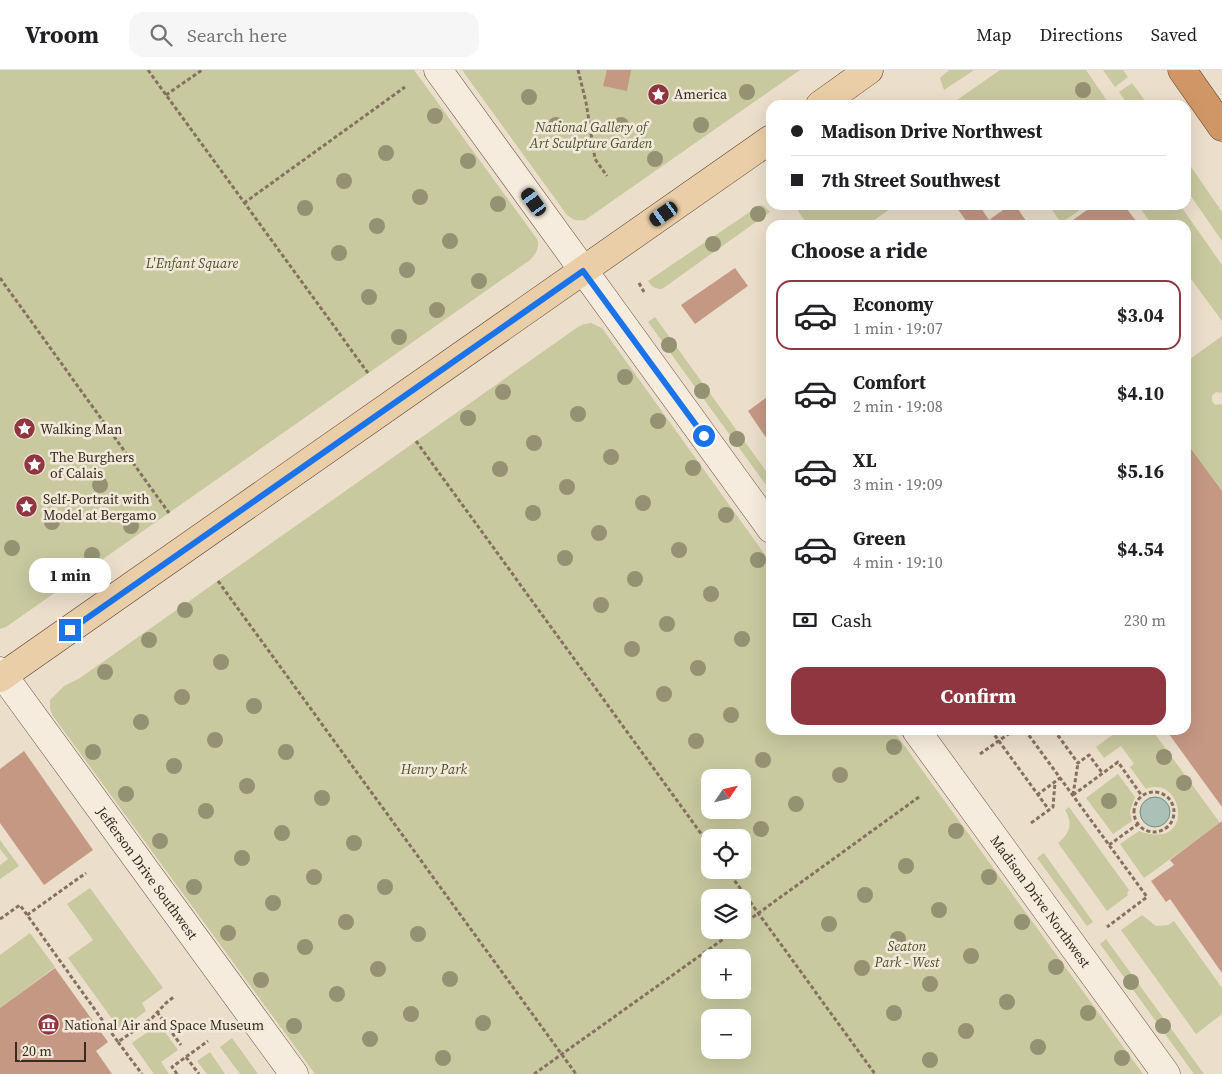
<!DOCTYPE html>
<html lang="en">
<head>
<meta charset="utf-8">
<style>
  body { margin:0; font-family:"Source Serif 4",serif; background:#f6f6f6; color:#202124; height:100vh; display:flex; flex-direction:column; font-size:19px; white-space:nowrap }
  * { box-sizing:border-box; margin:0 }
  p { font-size:16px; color:#757577 }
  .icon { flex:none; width:28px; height:28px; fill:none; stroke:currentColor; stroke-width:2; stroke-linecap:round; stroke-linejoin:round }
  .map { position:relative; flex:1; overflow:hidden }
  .sheet { position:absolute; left:766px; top:150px; width:425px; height:515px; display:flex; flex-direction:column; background:#fff; border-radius:15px; box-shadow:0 5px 20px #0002 }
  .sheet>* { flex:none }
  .top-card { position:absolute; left:766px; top:30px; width:425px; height:110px; border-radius:15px; box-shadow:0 5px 20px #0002; display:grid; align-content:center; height:110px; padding:0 25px; background:#fff }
  .needle { width:32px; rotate:55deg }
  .tools { position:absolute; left:701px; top:699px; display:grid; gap:10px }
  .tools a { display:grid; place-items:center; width:50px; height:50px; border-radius:10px; background:#fff; box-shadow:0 5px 20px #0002; font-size:25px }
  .scale { position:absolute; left:15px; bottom:12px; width:71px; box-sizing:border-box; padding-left:5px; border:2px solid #382b22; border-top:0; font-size:14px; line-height:18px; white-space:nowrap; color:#382b22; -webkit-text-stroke:4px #f3e9da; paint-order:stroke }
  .end { position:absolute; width:22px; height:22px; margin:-11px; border:6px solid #1a73e8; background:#fff; box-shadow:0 0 0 2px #fff }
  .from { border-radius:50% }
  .bubble { position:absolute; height:35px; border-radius:15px; background:#fff; box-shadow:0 5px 20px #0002; font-size:16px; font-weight:700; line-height:35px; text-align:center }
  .car { position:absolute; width:15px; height:30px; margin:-15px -8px; border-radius:6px; box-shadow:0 0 4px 1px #0007; background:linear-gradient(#222 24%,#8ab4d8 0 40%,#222 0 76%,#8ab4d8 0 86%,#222 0) }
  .top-card b { display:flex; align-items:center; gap:18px; height:48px; font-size:19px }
  .top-card b+b { border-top:1px solid #e0e0e0 }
  .top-card i { width:12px; height:12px; background:#202124 }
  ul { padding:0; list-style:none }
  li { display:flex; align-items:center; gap:15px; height:70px; margin:0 10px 8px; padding:0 15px; border:2px solid transparent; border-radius:15px }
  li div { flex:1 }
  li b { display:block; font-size:19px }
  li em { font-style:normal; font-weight:700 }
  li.current { border-color:#903640 }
  li>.icon { width:45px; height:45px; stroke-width:1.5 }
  h2 { padding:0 25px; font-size:22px; line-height:60px }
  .pay { display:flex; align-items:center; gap:12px; height:55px; padding:0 25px; font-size:19px }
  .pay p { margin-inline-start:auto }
  .action { display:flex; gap:10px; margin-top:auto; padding:10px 25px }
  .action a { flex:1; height:58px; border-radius:15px; background:#903640; color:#fff; font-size:20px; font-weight:700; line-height:58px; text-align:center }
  header { display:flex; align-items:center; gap:30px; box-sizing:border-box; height:70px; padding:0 25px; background:#fff; border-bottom:1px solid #e0e0e0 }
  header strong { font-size:24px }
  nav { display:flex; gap:28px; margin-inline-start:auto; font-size:18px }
  .search { width:350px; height:45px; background:#f6f6f6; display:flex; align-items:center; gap:12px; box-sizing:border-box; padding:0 18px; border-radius:15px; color:#757577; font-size:19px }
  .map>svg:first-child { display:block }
  .green { fill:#c8c99f; fill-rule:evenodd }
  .water { fill:#abc0b7; stroke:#728e84 }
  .building { fill:#c59884 }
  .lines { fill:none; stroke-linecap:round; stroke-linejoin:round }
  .secondary-casing { stroke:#685243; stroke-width:29 }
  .primary-casing { stroke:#554034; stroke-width:29 }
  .highway-casing { stroke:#554034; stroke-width:29 }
  .path { stroke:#867160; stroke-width:3; stroke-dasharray:4 2.5; stroke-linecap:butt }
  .secondary { stroke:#f6ecde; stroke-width:28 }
  .primary { stroke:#eacea7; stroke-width:28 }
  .highway { stroke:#d19665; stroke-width:28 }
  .tree { fill:#949273 }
  .route { stroke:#1a73e8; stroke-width:6 }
  .labels { text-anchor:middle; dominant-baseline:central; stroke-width:5; stroke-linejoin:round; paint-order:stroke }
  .poi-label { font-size:14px; fill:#382b22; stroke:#f3e9da; text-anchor:start }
  .park-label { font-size:14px; font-style:italic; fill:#4d532b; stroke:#f3e9da }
  .street-label { font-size:14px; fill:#382b22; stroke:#f3e9da }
</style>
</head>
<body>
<header>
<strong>Vroom</strong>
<div class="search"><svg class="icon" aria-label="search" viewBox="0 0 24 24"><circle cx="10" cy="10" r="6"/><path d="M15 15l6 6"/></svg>Search here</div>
<nav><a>Map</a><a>Directions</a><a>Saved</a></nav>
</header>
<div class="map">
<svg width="1222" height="1004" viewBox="0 0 1222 1004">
  <rect width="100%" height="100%" fill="#ebdecb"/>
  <path class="green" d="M0 0H414L537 169C540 178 536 184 530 190L6 557 0 559Z
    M462 0H800L585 150C577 151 573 150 567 145Z
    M949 0H974L944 20 940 8Z
    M1000 0H1086L1110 35H960L957 30Z
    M1103 0H1123L1128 7 1115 17Z
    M1132 13 1148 35H1128L1119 22Z
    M1187 91 1222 142V171L1186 119Z
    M760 135 764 136 770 142 662 219C655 219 652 217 648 211Z
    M806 135H896L867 155H808L798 141Z
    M1049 135H1087L1061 153Z
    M1138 135H1180L1222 195V251L1186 202V155H1152Z
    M655 247 771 408V422L648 252Z
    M591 253 602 258 771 493V660H893L1143 1004H315L53 646 50 639V630L64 616 80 608 578 257 584 254ZM710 708H742V740H710ZM710 768H742V800H710ZM710 828H742V860H710ZM710 888H742V920H710ZM710 948H742V980H710Z
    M1222 266V323L1216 322 1212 326V331L1215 335 1222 334V421L1186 372V292Z
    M1119 660H1152L1220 753 1144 808 1120 774 1139 761C1196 782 1184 704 1146 719L1130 697 1134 694 1121 676 1104 688 1096 677Z
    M1118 704 1135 727 1130 741 1132 751 1113 764 1086 728Z
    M1069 737 1129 820 1127 823 1128 825 1107 841 1058 773C1069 764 1074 754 1065 740Z
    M0 770 19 796 0 809V795L8 789 0 779Z
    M1044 783 1093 852 1087 856 1037 788Z
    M90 818 163 918 142 933 146 941 120 960 68 888 93 870 67 834Z
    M1142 845 1156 856 1168 855 1174 851 1222 918V944L1196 964 1121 860Z
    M30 863 55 897 0 938V885Z
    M1106 869 1204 1004H1194L1100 874Z
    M159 954 178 980 161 992 169 1004H154L132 973Z
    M232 968 258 1004H240L220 977Z
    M210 982 225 1004H226H207L197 991Z"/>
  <path class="water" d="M1140 742a15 15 0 1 1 30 0a15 15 0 1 1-30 0Z"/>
  <path class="building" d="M607 0H631L627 21 603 16Z
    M955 135H979L989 150 1010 135H1015L1029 155H969Z
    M1094 135H1124L1139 155H1066Z
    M735 198 748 216 695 254 681 235Z
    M771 324V375L748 341Z
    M1186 372 1222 421V737L1166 660H1186Z
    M24 681 93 780 44 815 0 753V699Z
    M1222 751V903L1170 829 1166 832 1151 811 1174 795 1170 790Z
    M55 898 108 972 96 981 112 1004H0V938Z"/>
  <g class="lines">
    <defs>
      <g id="secondary">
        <path d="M438 0 771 459"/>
        <path id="s1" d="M0 601 294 1004"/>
        <path id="s2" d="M916 660 1166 1004"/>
      </g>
      <path id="primary" d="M820 35 869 0
        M0 608 771 69"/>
      <path id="highway" d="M1182 0 1222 57"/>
    </defs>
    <use href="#secondary" class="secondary-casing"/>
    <use href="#primary" class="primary-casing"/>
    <use href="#highway" class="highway-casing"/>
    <path class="path" d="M148 0 368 303
      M578 0 586 32 595 89 607 106
      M166 25 202 0
      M244 133 405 17
      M0 208 169 443
      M639 213 644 222
      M416 371 710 776
      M218 511 576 1004
      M991 660 1049 740
      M1025 660 1147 827 1107 857
      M1054 660 1078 693 1089 685 1103 704
      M980 684 1014 660
      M1134 742a20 20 0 1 1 40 0a20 20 0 1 1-40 0Z
      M1037 725 1060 708
      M1073 725 1118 692 1142 726
      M1073 725 1078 693
      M1031 753 1053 737 1055 712
      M1109 775 1138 754
      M727 800 875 1004
      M27 845 86 803
      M0 849 20 835 118 972 152 948 166 933 175 926
      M742 855 919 727
      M157 942 181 975
      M118 972 142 1004
      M186 987 199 1004
      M177 1004 172 997 208 971
      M534 1004 736 860"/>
    <use href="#secondary" class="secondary"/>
    <use href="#primary" class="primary"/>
    <use href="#highway" class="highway"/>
  </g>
  <g class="tree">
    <circle cx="1083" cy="20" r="8"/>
    <circle cx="747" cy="22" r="8"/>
    <circle cx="529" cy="27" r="8"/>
    <circle cx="435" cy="46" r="8"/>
    <circle cx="556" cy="55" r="8"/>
    <circle cx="621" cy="55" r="8"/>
    <circle cx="701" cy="55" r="8"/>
    <circle cx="386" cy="83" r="8"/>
    <circle cx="655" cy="89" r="8"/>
    <circle cx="468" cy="91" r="8"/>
    <circle cx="344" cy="111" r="8"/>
    <circle cx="420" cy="127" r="8"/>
    <circle cx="498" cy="134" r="8"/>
    <circle cx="305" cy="138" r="8"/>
    <circle cx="758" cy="144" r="8"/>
    <circle cx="377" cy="156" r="8"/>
    <circle cx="450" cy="171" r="8"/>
    <circle cx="713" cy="174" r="8"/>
    <circle cx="339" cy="183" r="8"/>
    <circle cx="407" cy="200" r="8"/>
    <circle cx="479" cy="211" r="8"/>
    <circle cx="369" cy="227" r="8"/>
    <circle cx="437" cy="240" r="8"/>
    <circle cx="399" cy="267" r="8"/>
    <circle cx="669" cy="275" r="8"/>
    <circle cx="625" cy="307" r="8"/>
    <circle cx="702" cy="321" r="8"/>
    <circle cx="503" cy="322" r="8"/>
    <circle cx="578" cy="344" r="8"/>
    <circle cx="468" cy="348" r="8"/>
    <circle cx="658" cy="351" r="8"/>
    <circle cx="737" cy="369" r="8"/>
    <circle cx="534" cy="373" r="8"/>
    <circle cx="611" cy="387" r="8"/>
    <circle cx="693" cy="398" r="8"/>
    <circle cx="500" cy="399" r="8"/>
    <circle cx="100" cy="415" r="8"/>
    <circle cx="567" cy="417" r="8"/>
    <circle cx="643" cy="433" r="8"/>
    <circle cx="533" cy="443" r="8"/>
    <circle cx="726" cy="445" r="8"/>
    <circle cx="52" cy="452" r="8"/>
    <circle cx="131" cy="456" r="8"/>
    <circle cx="599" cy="463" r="8"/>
    <circle cx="12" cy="478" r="8"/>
    <circle cx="679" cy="480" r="8"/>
    <circle cx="92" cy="485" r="8"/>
    <circle cx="565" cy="488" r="8"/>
    <circle cx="758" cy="490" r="8"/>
    <circle cx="635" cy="509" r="8"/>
    <circle cx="51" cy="513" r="8"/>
    <circle cx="711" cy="524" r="8"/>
    <circle cx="601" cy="535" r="8"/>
    <circle cx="185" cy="540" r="8"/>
    <circle cx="667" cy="554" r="8"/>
    <circle cx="742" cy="569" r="8"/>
    <circle cx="149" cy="570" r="8"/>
    <circle cx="632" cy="579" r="8"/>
    <circle cx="221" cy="592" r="8"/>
    <circle cx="698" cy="598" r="8"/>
    <circle cx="105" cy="602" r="8"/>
    <circle cx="664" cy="624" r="8"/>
    <circle cx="182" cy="627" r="8"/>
    <circle cx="254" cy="636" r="8"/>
    <circle cx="731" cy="645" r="8"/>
    <circle cx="141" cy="652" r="8"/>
    <circle cx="215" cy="670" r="8"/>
    <circle cx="696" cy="671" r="8"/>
    <circle cx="894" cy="677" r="8"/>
    <circle cx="93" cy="682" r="8"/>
    <circle cx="286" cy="682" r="8"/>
    <circle cx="1164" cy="687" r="8"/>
    <circle cx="763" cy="690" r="8"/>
    <circle cx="174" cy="696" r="8"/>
    <circle cx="840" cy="705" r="8"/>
    <circle cx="1184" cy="713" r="8"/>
    <circle cx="247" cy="716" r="8"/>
    <circle cx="126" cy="724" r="8"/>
    <circle cx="322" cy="728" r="8"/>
    <circle cx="1109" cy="731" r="8"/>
    <circle cx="796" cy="734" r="8"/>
    <circle cx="206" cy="741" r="8"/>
    <circle cx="761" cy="759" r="8"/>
    <circle cx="956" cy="761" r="8"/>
    <circle cx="282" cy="763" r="8"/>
    <circle cx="160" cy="771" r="8"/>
    <circle cx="354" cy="773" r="8"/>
    <circle cx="242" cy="788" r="8"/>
    <circle cx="906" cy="796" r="8"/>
    <circle cx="314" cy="807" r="8"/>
    <circle cx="989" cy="807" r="8"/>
    <circle cx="194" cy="817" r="8"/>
    <circle cx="385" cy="817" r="8"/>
    <circle cx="865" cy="825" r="8"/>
    <circle cx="273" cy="833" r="8"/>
    <circle cx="939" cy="840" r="8"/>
    <circle cx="346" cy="852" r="8"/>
    <circle cx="1022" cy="852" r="8"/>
    <circle cx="829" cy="854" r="8"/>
    <circle cx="228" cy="863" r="8"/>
    <circle cx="418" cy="864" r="8"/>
    <circle cx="898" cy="869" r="8"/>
    <circle cx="305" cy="877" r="8"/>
    <circle cx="971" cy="886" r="8"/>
    <circle cx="1056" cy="897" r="8"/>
    <circle cx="862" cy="898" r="8"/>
    <circle cx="378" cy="899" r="8"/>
    <circle cx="450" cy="909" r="8"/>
    <circle cx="261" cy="910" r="8"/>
    <circle cx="1131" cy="912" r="8"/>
    <circle cx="930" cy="914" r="8"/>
    <circle cx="337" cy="924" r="8"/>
    <circle cx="1007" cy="932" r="8"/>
    <circle cx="894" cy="943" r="8"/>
    <circle cx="1088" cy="943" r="8"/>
    <circle cx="411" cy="944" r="8"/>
    <circle cx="483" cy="953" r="8"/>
    <circle cx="294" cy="956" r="8"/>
    <circle cx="1163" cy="956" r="8"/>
    <circle cx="966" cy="961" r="8"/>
    <circle cx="370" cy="969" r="8"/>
    <circle cx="1038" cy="977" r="8"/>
    <circle cx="443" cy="988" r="8"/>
    <circle cx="1122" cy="988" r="8"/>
    <circle cx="930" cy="990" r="8"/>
  </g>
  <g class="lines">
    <path class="route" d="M70 560 583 201 704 366"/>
  </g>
  <defs>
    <symbol id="sight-disc" viewBox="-11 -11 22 22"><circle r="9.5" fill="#903640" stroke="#f3e9da"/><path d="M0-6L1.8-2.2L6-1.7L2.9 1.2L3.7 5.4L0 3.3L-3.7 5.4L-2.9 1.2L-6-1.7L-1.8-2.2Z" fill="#fff"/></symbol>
    <symbol id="museum-disc" viewBox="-11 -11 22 22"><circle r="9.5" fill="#903640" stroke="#f3e9da"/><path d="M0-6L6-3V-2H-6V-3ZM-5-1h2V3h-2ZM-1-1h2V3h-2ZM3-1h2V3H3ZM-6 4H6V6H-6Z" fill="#fff"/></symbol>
  </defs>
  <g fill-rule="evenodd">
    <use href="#sight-disc" x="646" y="12" width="25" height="25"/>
    <use href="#sight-disc" x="12" y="346" width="25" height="25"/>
    <use href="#sight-disc" x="22" y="382" width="25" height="25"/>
    <use href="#sight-disc" x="14" y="424" width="25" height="25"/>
    <use href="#museum-disc" x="36" y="942" width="25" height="25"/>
  </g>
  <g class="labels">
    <g class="poi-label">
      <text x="674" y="24">America</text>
      <text x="40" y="359">Walking Man</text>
      <text x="50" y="387">The Burghers<tspan x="50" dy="16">of Calais</tspan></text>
      <text x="43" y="429">Self-Portrait with<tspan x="43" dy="16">Model at Bergamo</tspan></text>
      <text x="64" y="955">National Air and Space Museum</text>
    </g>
    <g class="park-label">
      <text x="591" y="57">National Gallery of<tspan x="591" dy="16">Art Sculpture Garden</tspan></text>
      <text x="192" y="193">L'Enfant Square</text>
      <text x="434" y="699">Henry Park</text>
      <text x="907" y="876">Seaton<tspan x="907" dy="16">Park - West</tspan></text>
    </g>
    <g class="street-label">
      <text stroke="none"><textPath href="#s1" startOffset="250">Jefferson Drive Southwest</textPath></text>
      <text stroke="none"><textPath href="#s2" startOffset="212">Madison Drive Northwest</textPath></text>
    </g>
  </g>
</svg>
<div class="tools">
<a><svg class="needle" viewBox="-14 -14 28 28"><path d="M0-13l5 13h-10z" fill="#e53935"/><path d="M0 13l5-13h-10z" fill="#757577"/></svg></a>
<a><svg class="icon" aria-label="locate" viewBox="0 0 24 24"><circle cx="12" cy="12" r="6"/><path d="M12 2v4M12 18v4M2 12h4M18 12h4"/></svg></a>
<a><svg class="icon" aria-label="layers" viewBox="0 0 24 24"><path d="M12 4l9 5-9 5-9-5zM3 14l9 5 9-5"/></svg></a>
<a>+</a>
<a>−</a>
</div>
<div class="scale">20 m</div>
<i class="end from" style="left:704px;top:366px"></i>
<i class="end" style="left:70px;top:560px"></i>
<div class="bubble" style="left:29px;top:488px;width:82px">1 min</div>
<i class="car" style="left:534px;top:132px;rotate:324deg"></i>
<i class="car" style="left:664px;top:144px;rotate:235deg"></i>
<div class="top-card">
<b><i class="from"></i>Madison Drive Northwest</b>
<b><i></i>7th Street Southwest</b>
</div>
<section class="sheet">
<h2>Choose a ride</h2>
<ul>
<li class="current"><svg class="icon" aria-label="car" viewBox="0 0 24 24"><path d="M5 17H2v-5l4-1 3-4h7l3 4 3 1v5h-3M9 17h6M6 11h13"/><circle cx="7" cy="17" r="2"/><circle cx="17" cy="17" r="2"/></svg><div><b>Economy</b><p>1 min · 19:07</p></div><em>$3.04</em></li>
<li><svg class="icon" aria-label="car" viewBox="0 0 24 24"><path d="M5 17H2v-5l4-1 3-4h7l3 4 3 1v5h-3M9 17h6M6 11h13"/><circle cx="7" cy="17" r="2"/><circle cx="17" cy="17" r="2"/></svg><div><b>Comfort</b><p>2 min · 19:08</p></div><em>$4.10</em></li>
<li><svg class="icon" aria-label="car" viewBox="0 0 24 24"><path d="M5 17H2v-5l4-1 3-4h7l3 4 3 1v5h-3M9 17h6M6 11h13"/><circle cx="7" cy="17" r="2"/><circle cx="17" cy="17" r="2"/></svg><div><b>XL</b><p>3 min · 19:09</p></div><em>$5.16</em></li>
<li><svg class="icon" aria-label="car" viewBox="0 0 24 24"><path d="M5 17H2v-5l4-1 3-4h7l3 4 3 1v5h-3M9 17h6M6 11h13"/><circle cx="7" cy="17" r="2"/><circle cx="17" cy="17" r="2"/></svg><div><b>Green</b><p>4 min · 19:10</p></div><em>$4.54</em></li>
</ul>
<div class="pay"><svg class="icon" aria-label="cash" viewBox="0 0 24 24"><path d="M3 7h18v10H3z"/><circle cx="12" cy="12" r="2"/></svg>Cash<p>230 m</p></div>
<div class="action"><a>Confirm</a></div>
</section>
</div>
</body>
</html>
